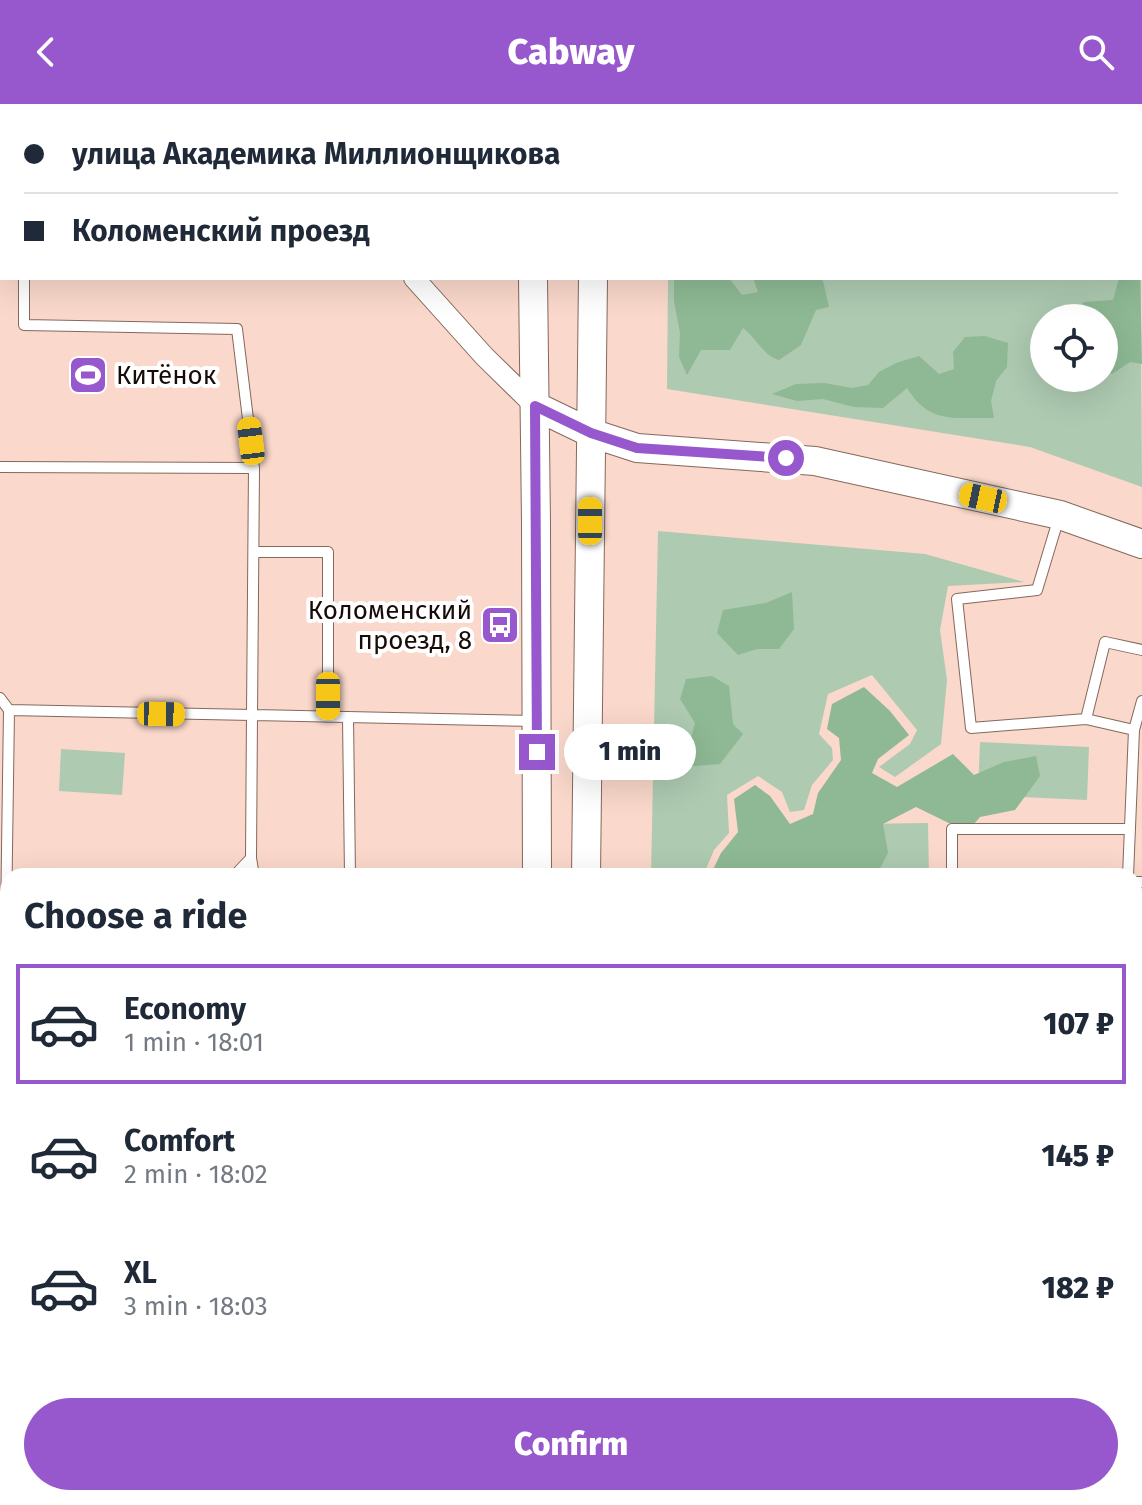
<!DOCTYPE html>
<html lang="en">
<head>
<meta charset="utf-8">
<style>
  body { margin:0; font-family:"Fira Sans",sans-serif; background:#f6f6f7; color:#1f2937; height:100vh; display:flex; flex-direction:column; font-size:30px; white-space:nowrap }
  * { box-sizing:border-box; margin:0 }
  p { font-size:26px; color:#747a83 }
  .icon { flex:none; width:44px; height:44px; fill:none; stroke:currentColor; stroke-width:2; stroke-linecap:round; stroke-linejoin:round }
  .map { position:relative; flex:1; overflow:hidden }
  .drawer { position:absolute; left:0px; top:764px; width:1142px; height:638px; display:flex; flex-direction:column; background:#fff; border-radius:24px 24px 0 0; box-shadow:0 8px 32px #0002 }
  .drawer>* { flex:none }
  .top-card { position:absolute; left:0px; top:0px; width:1142px; height:176px; box-shadow:0 8px 32px #0002; display:grid; align-content:center; height:176px; padding:0 24px; background:#fff }
  .controls { position:absolute; left:1030px; top:200px; display:grid; gap:16px }
  .controls a { display:grid; place-items:center; width:88px; height:88px; border-radius:50%; background:#fff; box-shadow:0 8px 32px #0002; font-size:40px }
  .end { position:absolute; width:36px; height:36px; margin:-18px; border:10px solid #9758ce; background:#fff; box-shadow:0 0 0 4px #fff }
  .from { border-radius:50% }
  .bubble { position:absolute; height:56px; border-radius:28px; background:#fff; box-shadow:0 8px 32px #0002; font-size:26px; font-weight:800; line-height:56px; text-align:center }
  .car { position:absolute; width:24px; height:48px; margin:-24px -12px; border-radius:10px; box-shadow:0 0 6px 2px #0007; background:linear-gradient(#f5c518 24%,#345 0 40%,#f5c518 0 76%,#345 0 86%,#f5c518 0) }
  .top-card b { display:flex; align-items:center; gap:28px; height:76px; font-size:30px }
  .top-card b+b { border-top:2px solid #e0e1e3 }
  .top-card i { width:20px; height:20px; background:#1f2937 }
  ul { padding:0; list-style:none }
  li { display:flex; align-items:center; gap:24px; height:120px; margin:0 16px 12px; padding:0 8px; border:4px solid transparent; border-radius:0px }
  li div { flex:1 }
  li b { display:block; font-size:30px }
  li em { font-style:normal; font-weight:800 }
  li.selected { border-color:#9758ce }
  li>.icon { width:72px; height:72px; stroke-width:1.5 }
  h2 { padding:0 24px; font-size:36px; line-height:96px }
  .action { display:flex; gap:16px; margin-top:auto; padding:16px 24px }
  .action a { flex:1; height:92px; border-radius:48px; background:#9758ce; color:#fff; font-size:32px; font-weight:800; line-height:92px; text-align:center }
  header { display:flex; justify-content:space-between; align-items:center; height:104px; padding:0 24px; background:#9758ce; color:#fff; font-size:36px; font-weight:800 }
  .map>svg:first-child { display:block }
  .green { fill:#aecab1; fill-rule:evenodd }
  .forest { fill:#8eb994 }
  .lines { fill:none; stroke-linecap:round; stroke-linejoin:round }
  .lane-casing { stroke:#85685c; stroke-width:12 }
  .street-casing { stroke:#85685c; stroke-width:22 }
  .secondary-casing { stroke:#85685c; stroke-width:30 }
  .lane { stroke:#fff; stroke-width:10 }
  .street { stroke:#fff; stroke-width:20 }
  .secondary { stroke:#fff; stroke-width:28 }
  .route { stroke:#9758ce; stroke-width:10 }
  .labels { text-anchor:middle; dominant-baseline:central; stroke-width:8; stroke-linejoin:round; paint-order:stroke }
  .poi-label { font-size:26px; fill:#170c08; stroke:#fff; text-anchor:start }
</style>
</head>
<body>
<header><svg class="icon" aria-label="back" viewBox="0 0 24 24"><path d="M15 5l-7 7 7 7"/></svg>Cabway<svg class="icon" aria-label="search" viewBox="0 0 24 24"><circle cx="10" cy="10" r="6"/><path d="M15 15l6 6"/></svg></header>
<div class="map">
<svg width="1142" height="1401" viewBox="0 0 1142 1401">
  <rect width="100%" height="100%" fill="#fad8cb"/>
  <path class="green" d="M1140 93 1142 383 1030 343 667 285 668 174H1140ZM1044 214H1104V274H1044Z
    M658 427 925 450 1024 478 948 482 940 526 947 576 941 640 895 673 879 663 910 640 917 626 872 571 828 590 819 630 832 644 833 656 812 681 804 706 790 708 782 688 758 672 727 691 729 729 714 746 703 772H651Z
    M980 638 1089 643 1087 696 978 691Z
    M61 645 125 649 122 691 59 687Z
    M928 719 929 772H862L861 720Z"/>
  <path class="forest" d="M1140 161 1142 260 1130 258 1112 270 1104 265V214H1066L1084 198 1113 196 1119 174H1140Z
    M674 174H729L742 191 758 188 753 174H819L823 177 829 203 816 206 801 241 779 256C764 252 756 234 743 224L730 246H701L687 271 679 253 680 229 674 197Z
    M985 232 1008 239 1007 263 996 277 991 297 994 314C954 313 930 321 907 284L883 304 854 303 823 295 797 297 772 290 796 280 824 279 852 284 868 281 879 268 896 259 919 252 939 270 954 265 953 248 965 233Z
    M792 488 794 525 779 545H757L738 551 717 529 723 506 766 499Z
    M712 572 729 582 733 620 743 630 720 660 683 663 695 619 680 595 686 575Z
    M864 583 890 607 909 631 878 655 872 669 897 683 953 650 974 671 1004 658 1036 652 1040 672 1015 706 980 713 967 728 916 703 883 720 888 749 876 772H710L721 749 738 728 734 695 755 681 770 692 790 720 813 710 818 689 841 656 839 634 827 625 832 600Z
    M1142 860V977L1134 969V872Z
    M672 1394H973L971 1401H670Z"/>
  <g class="lines">
    <defs>
      <path id="lane" d="M24 0V2
        M1060 0V2
        M1140 80 1142 82
        M24 174V221L237 225 254 364 252 611 535 617
        M0 363 254 364
        M1059 413 1037 486 957 495 971 624 1086 615
        M254 448H328V613
        M0 594 9 606
        M348 613 350 772
        M1134 626 1086 615 1105 538 1142 546
        M234 772 251 754
        M952 772V725H1130
        M1128 772 1134 626 1142 597
        M1134 778H1142
        M0 828 6 817 9 606 252 611 251 754 254 772
        M1134 993 1142 995
        M0 1184 8 1192
        M0 1222 8 1213
        M1134 1393 1142 1355
        M283 1394 291 1401
        M312 1401 318 1394
        M1009 1401V1394"/>
      <path id="street" d="M254 0 256 2
        M414 174 484 252 535 302"/>
      <path id="secondary" d="M536 2V0
        M596 2V0
        M533 174 536 418 537 772
        M535 302 591 329 637 344 815 357 1060 411 1142 440
        M586 772 593 174
        M590 1394 591 1401
        M528 1401V1394"/>
    </defs>
    <use href="#lane" class="lane-casing"/>
    <use href="#street" class="street-casing"/>
    <use href="#secondary" class="secondary-casing"/>
    <use href="#lane" class="lane"/>
    <use href="#street" class="street"/>
    <use href="#secondary" class="secondary"/>
  </g>
  <g class="lines">
    <path class="route" d="M537 648 535 302 591 329 637 344 786 354"/>
  </g>
  <defs>
    <symbol id="stadium-square" viewBox="-11 -11 22 22"><rect x="-9" y="-9" width="18" height="18" rx="4" fill="#9758ce" stroke="#fff"/><path d="M0-5a6.5 5 0 1 0 0 10a6.5 5 0 1 0 0-10ZM-3.5-1.8h7v3.6h-7Z" fill="#fff"/></symbol>
    <symbol id="bus-square" viewBox="-11 -11 22 22"><rect x="-9" y="-9" width="18" height="18" rx="4" fill="#9758ce" stroke="#fff"/><path d="M-5-6H5V4H4V6H2V4H-2V6H-4V4H-5ZM-3.5-4V0h7V-4ZM-3.5 1.2v1.5H-2V1.2ZM2 1.2v1.5H3.5V1.2Z" fill="#fff"/></symbol>
  </defs>
  <g fill-rule="evenodd">
    <use href="#stadium-square" x="66" y="249" width="44" height="44"/>
    <use href="#bus-square" x="478" y="499" width="44" height="44"/>
  </g>
  <g class="labels">
    <g class="poi-label">
      <text x="116" y="271">Китёнок</text>
      <text x="472" y="506" text-anchor="end">Коломенский<tspan x="472" dy="30">проезд, 8</tspan></text>
    </g>
  </g>
</svg>
<div class="controls">
<a><svg class="icon" aria-label="locate" viewBox="0 0 24 24"><circle cx="12" cy="12" r="6"/><path d="M12 2v4M12 18v4M2 12h4M18 12h4"/></svg></a>
</div>
<i class="end from" style="left:786px;top:354px"></i>
<i class="end" style="left:537px;top:648px"></i>
<div class="bubble" style="left:564px;top:620px;width:132px">1 min</div>
<i class="car" style="left:251px;top:337px;rotate:353deg"></i>
<i class="car" style="left:983px;top:394px;rotate:282deg"></i>
<i class="car" style="left:590px;top:417px;rotate:0deg"></i>
<i class="car" style="left:328px;top:592px;rotate:180deg"></i>
<i class="car" style="left:161px;top:610px;rotate:91deg"></i>
<div class="top-card">
<b><i class="from"></i>улица Академика Миллионщикова</b>
<b><i></i>Коломенский проезд</b>
</div>
<section class="drawer">
<h2>Choose a ride</h2>
<ul>
<li class="selected"><svg class="icon" aria-label="car" viewBox="0 0 24 24"><path d="M5 17H2v-5l4-1 3-4h7l3 4 3 1v5h-3M9 17h6M6 11h13"/><circle cx="7" cy="17" r="2"/><circle cx="17" cy="17" r="2"/></svg><div><b>Economy</b><p>1 min · 18:01</p></div><em>107 ₽</em></li>
<li><svg class="icon" aria-label="car" viewBox="0 0 24 24"><path d="M5 17H2v-5l4-1 3-4h7l3 4 3 1v5h-3M9 17h6M6 11h13"/><circle cx="7" cy="17" r="2"/><circle cx="17" cy="17" r="2"/></svg><div><b>Comfort</b><p>2 min · 18:02</p></div><em>145 ₽</em></li>
<li><svg class="icon" aria-label="car" viewBox="0 0 24 24"><path d="M5 17H2v-5l4-1 3-4h7l3 4 3 1v5h-3M9 17h6M6 11h13"/><circle cx="7" cy="17" r="2"/><circle cx="17" cy="17" r="2"/></svg><div><b>XL</b><p>3 min · 18:03</p></div><em>182 ₽</em></li>
</ul>
<div class="action"><a>Confirm</a></div>
</section>
</div>
</body>
</html>
